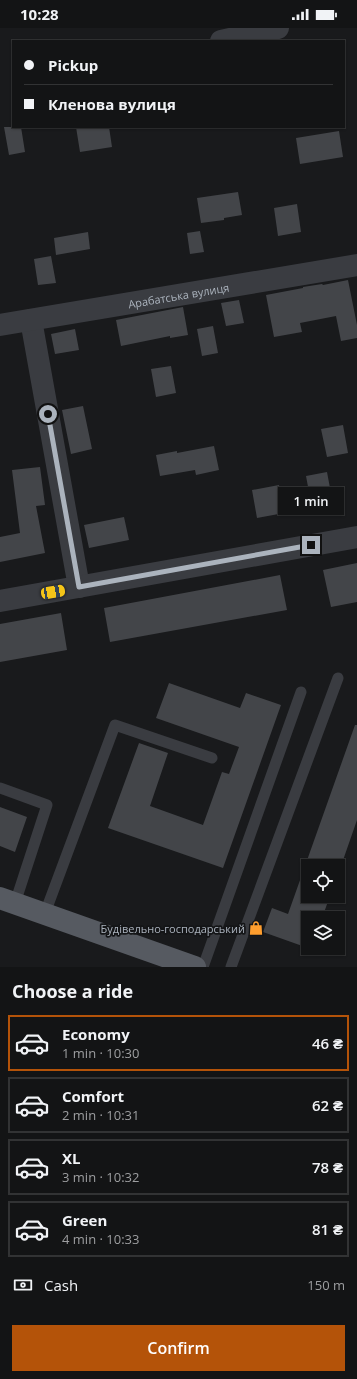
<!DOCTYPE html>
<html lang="en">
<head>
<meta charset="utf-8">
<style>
  body { margin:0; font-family:"Open Sans",sans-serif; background:#202122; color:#f1f3f6; height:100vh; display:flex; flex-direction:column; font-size:15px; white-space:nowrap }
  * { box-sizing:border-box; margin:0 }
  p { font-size:13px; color:#9d9ea0 }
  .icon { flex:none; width:22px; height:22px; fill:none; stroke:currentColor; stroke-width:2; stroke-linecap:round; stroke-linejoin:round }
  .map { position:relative; height:939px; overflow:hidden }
  .panel { display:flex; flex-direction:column; background:#131415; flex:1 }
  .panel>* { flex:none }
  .hud { position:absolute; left:12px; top:12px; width:333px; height:88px; border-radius:0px; box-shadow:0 1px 3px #0004,0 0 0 1px #323334; display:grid; align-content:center; height:88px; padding:0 12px; background:#131415 }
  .controls { position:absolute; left:301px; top:831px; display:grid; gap:8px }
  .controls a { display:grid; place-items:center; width:44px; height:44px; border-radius:0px; background:#131415; box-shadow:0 1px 3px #0004,0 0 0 1px #323334; font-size:20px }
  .end { position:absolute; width:18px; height:18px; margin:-9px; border:5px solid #abb3bd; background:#111; box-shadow:0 0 0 2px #111 }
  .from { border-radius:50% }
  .bubble { position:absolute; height:28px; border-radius:0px; background:#131415; box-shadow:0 1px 3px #0004,0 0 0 1px #323334; font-size:13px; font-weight:600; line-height:28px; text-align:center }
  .car { position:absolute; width:12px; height:24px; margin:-12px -6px; border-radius:5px; box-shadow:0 0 3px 1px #0007; background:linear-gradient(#f5c518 24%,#345 0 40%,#f5c518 0 76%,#345 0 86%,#f5c518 0) }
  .hud b { display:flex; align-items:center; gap:14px; height:38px; font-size:15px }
  .hud b+b { border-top:1px solid #323334 }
  .hud i { width:10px; height:10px; background:#f1f3f6 }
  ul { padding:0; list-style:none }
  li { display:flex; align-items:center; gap:12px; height:56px; margin:0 8px 6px; padding:0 4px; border:2px solid #323334; border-radius:0px }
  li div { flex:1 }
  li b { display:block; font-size:15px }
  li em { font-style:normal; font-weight:600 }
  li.selected { border-color:#b45309 }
  li>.icon { width:36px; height:36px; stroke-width:1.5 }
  h2 { padding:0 12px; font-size:18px; line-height:48px }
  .pay { display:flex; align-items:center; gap:10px; height:44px; padding:0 12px; font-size:15px }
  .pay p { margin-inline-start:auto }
  .action { display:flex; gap:8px; margin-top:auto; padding:8px 12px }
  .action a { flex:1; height:46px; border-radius:0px; background:#b45309; color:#fff; font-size:16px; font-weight:600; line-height:46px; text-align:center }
  .status { display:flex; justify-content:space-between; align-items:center; height:28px; padding:0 20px; background:#131415; direction:ltr }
  .status svg { height:11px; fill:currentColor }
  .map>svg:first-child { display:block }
  .building { fill:#434549 }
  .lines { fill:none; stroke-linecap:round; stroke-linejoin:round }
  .lane { stroke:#3a3c41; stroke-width:11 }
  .street { stroke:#3a3c41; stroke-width:22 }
  .primary { stroke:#565a61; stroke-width:22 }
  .route { stroke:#abb3bd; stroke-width:5 }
  .labels { text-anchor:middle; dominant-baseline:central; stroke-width:3.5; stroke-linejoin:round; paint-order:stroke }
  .street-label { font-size:11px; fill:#abb3bd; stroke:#141517 }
  .poi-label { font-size:11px; fill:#abb3bd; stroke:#141517; text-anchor:end }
</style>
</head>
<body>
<div class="status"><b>10:28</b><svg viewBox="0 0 49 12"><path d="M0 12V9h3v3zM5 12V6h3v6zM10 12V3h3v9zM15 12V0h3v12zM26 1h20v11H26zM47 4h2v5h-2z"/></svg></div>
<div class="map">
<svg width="357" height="939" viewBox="0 0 357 939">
  <rect width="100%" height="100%" fill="#191a1c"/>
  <path class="building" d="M4 99H21L25 124 9 127Z
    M76 99H109L112 119 80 124Z
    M339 103 343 129 300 136 296 110Z
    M238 164 242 187 224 190V192L201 195 197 170Z
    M297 176 301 204 278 208 274 180Z
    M200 203 204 224 190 226 187 205Z
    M88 204 90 221 56 227 54 210Z
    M51 228 56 255 38 257 34 231Z
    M348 252 357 297V310L341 313 336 288 300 295 302 304 274 309 266 267 303 260V259L322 256 323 257Z
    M239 272 244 295 226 298 221 275Z
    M183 279 188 307 170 310V308L121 318 116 292Z
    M213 298 218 325 202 328 197 301Z
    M75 301 79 322 55 326 51 306Z
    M171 338 176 365 156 369 151 341Z
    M83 378 92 421 71 426 62 382Z
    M343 397 348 425 327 429 321 401Z
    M214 418 219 442 196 447 195 442 160 448 156 427 177 423V425Z
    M40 439 45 477 36 478 45 525 0 534V509L20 505 12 442Z
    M327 444 333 476 312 480 306 448Z
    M279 457 284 485 257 490 252 462Z
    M124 489 129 512 89 520 84 497Z
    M357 535V574L331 579 323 542Z
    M280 547 287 582 110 614 104 580Z
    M61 585 67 622 0 634V596Z
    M169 655 240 680 246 665 281 677 223 840 108 800 139 715 168 725 150 778 203 797 222 744 229 746 239 719 156 690Z
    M355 697H357V792L341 838H308V868H330L322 890H308V920L263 904 272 880 288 886Z
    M0 779 27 789 15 824 0 818Z"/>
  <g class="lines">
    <path class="lane" d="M0 760 47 777 15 875
      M45 885 115 697 212 730
      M203 939 301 664
      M231 939 338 650"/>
    <g class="street">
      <path d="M221 13 278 0"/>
      <path d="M31 292 79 559"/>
      <path id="s1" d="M0 297 357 237"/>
      <path d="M0 573 357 509"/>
    </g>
    <path class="primary" d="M0 870 195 939"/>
  </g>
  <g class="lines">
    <path class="route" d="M48 386 79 559 311 517"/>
  </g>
  <defs>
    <symbol id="shop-bare" viewBox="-9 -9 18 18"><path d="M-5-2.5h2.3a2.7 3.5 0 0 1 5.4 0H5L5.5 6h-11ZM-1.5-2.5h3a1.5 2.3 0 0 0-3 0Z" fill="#ff9e2e" stroke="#141517" stroke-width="2.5" paint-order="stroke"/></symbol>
  </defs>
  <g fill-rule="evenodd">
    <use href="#shop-bare" x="246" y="890" width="20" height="20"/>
  </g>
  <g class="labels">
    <g class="street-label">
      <text stroke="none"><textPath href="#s1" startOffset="181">Арабатська вулиця</textPath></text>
    </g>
    <g class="poi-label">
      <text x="245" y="900">Будівельно-господарський</text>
    </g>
  </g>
</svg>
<div class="controls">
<a><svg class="icon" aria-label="locate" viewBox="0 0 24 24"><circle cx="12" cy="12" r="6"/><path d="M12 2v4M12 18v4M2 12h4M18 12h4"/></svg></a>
<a><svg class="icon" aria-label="layers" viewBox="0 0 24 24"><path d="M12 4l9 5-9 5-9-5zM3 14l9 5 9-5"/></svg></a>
</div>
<i class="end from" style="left:48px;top:386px"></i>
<i class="end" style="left:311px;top:517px"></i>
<div class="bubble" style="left:278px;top:459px;width:66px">1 min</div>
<i class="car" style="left:53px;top:564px;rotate:80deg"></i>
<div class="hud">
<b><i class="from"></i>Pickup</b>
<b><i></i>Кленова вулиця</b>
</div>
</div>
<section class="panel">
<h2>Choose a ride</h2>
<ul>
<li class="selected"><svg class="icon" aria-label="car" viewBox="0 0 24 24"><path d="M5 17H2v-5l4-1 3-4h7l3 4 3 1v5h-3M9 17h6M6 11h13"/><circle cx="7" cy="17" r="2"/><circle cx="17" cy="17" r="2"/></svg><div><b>Economy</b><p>1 min · 10:30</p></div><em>46 ₴</em></li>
<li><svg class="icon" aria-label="car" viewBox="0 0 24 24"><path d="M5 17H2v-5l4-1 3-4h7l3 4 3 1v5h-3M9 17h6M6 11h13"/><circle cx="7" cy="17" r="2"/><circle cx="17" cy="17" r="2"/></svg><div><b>Comfort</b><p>2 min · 10:31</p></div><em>62 ₴</em></li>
<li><svg class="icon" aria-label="car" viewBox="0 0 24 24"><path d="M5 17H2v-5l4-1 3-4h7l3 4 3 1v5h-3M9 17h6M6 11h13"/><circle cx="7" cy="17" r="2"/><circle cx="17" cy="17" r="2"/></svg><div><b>XL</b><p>3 min · 10:32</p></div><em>78 ₴</em></li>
<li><svg class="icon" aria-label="car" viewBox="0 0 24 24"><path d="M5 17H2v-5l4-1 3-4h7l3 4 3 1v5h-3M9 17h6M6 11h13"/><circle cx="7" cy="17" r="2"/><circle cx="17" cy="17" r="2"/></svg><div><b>Green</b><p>4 min · 10:33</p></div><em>81 ₴</em></li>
</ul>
<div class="pay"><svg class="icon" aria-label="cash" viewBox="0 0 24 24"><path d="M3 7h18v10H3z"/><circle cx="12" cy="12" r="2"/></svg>Cash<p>150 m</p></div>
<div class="action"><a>Confirm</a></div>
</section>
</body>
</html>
